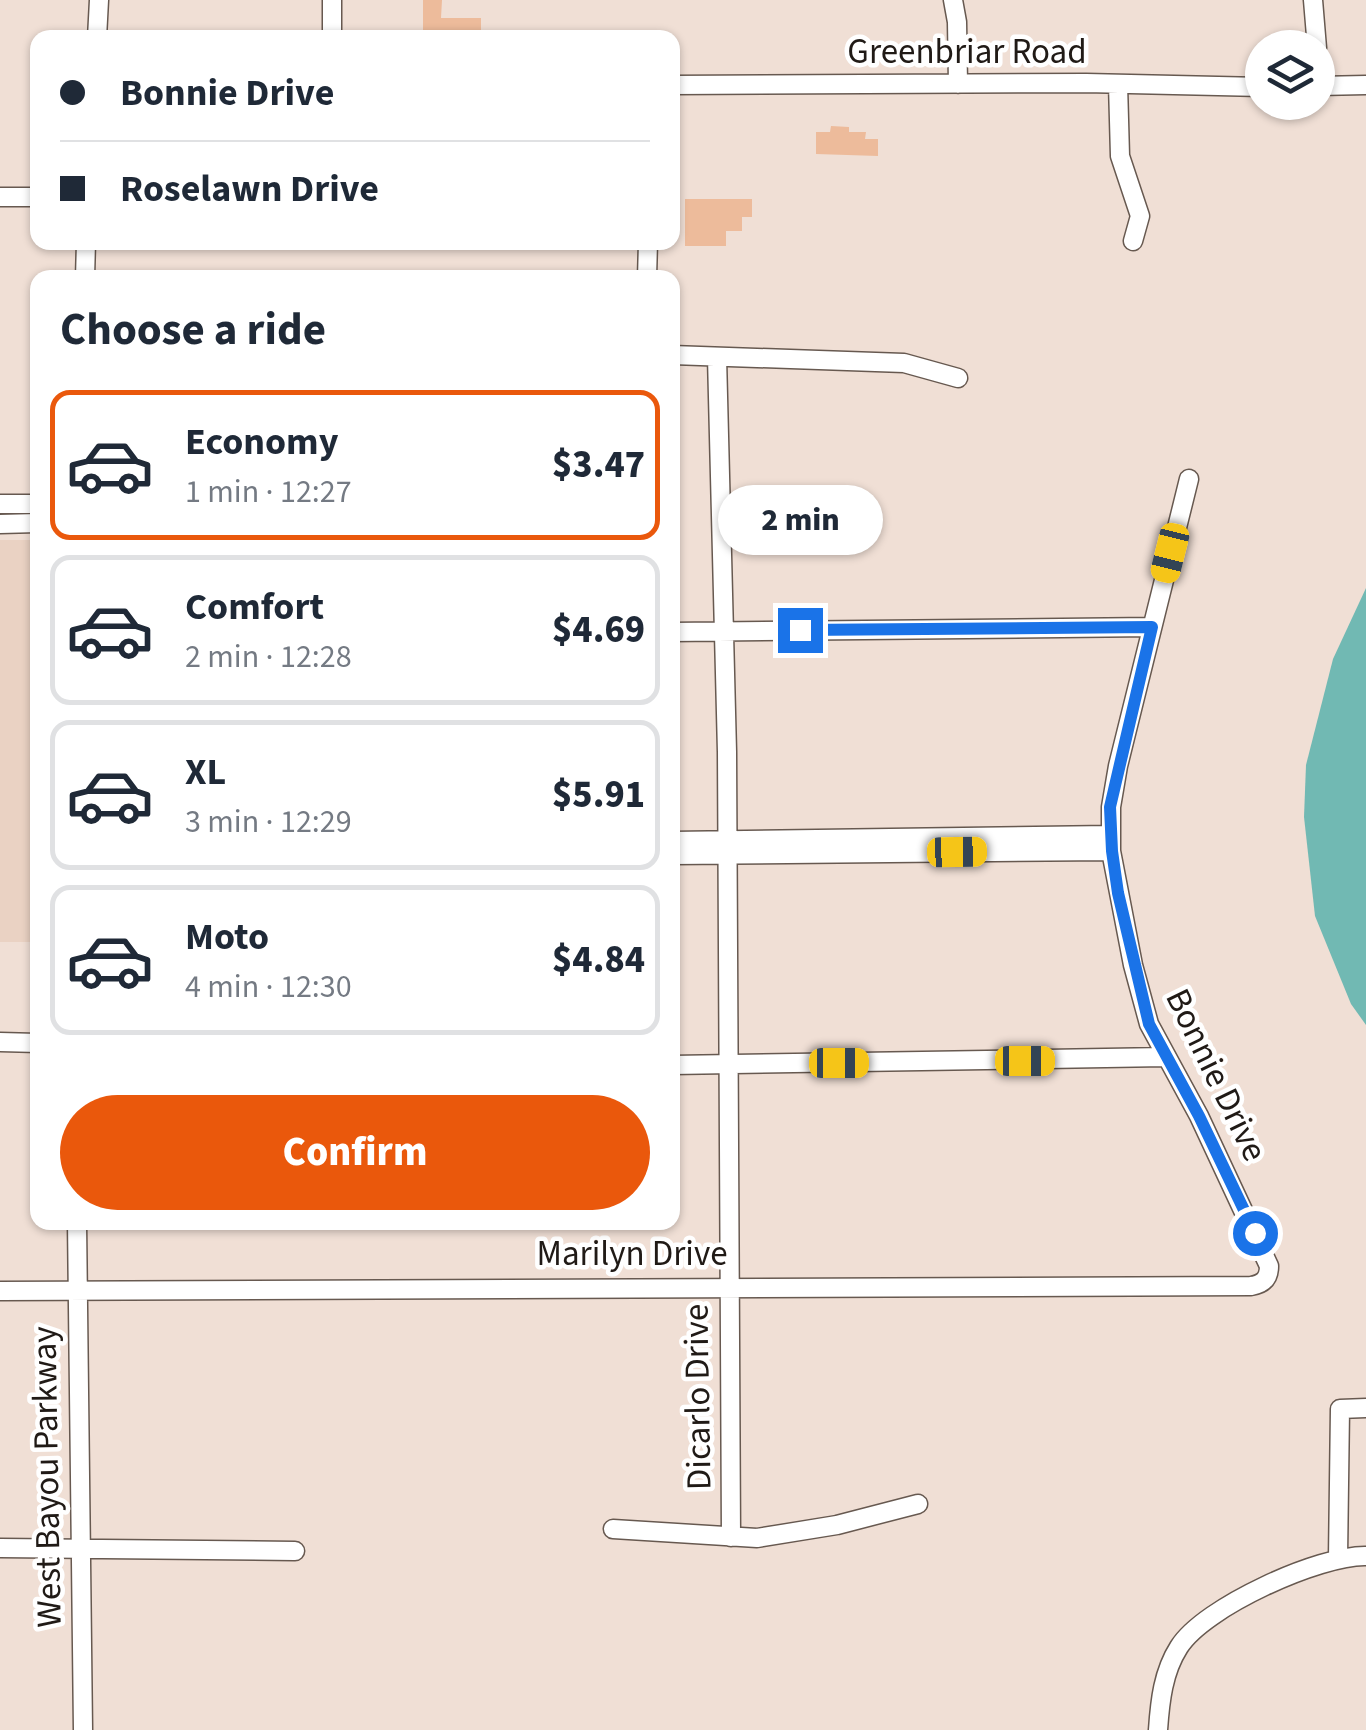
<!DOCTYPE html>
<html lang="en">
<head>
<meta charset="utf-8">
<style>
  body { margin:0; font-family:"Source Sans 3",sans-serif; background:#f6f6f7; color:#1f2937; height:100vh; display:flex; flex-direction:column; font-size:38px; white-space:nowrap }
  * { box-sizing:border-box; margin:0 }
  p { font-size:32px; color:#747a83 }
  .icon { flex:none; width:55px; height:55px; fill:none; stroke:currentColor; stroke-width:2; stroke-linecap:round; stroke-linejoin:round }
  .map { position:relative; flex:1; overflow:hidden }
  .side { position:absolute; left:30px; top:270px; width:650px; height:960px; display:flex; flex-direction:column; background:#fff; border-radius:20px; box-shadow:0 2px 8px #0004 }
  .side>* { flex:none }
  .guide { position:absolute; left:30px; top:30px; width:650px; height:220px; border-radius:20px; box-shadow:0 2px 8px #0004; display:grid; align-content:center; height:220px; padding:0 30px; background:#fff }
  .tools { position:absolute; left:1245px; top:30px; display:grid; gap:20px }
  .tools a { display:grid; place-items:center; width:90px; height:90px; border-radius:50%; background:#fff; box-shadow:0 2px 8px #0004; font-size:50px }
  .end { position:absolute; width:45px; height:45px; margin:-22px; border:12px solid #1a73e8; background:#fff; box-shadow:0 0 0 5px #fff }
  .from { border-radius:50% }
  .bubble { position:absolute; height:70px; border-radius:35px; background:#fff; box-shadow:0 2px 8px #0004; font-size:32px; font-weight:800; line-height:70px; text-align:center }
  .car { position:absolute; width:30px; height:60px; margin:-30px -15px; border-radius:12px; box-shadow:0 0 8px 2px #0007; background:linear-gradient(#f5c518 24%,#345 0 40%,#f5c518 0 76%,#345 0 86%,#f5c518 0) }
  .guide b { display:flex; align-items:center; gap:35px; height:95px; font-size:38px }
  .guide b+b { border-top:2px solid #e0e1e3 }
  .guide i { width:25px; height:25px; background:#1f2937 }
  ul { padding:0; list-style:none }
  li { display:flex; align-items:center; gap:30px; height:150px; margin:0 20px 15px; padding:0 10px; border:5px solid #e0e1e3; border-radius:20px }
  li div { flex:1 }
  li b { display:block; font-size:38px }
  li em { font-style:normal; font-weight:800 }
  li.selected { border-color:#ea580c }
  li>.icon { width:90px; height:90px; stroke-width:1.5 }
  h2 { padding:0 30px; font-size:45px; line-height:120px }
  .cta { display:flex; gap:20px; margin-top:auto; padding:20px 30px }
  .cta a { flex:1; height:115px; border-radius:60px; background:#ea580c; color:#fff; font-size:40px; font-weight:800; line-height:115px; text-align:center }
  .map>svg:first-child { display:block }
  .built { fill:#ead2c3 }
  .water { fill:#71b9b3 }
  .building { fill:#edbb9b }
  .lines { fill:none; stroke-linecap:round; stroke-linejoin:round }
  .minor-casing { stroke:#675950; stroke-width:21 }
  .minor { stroke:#fff; stroke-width:18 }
  .route { stroke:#1a73e8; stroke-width:12 }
  .labels { text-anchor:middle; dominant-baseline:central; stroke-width:9; stroke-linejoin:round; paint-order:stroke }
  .street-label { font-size:35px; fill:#201a16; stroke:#fff }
</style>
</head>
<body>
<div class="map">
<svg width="1366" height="1730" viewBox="0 0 1366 1730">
  <rect width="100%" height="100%" fill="#f0dfd5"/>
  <path class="built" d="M0 540H37V942H0Z"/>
  <path class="water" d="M1366 588V1025L1351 1004 1315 916 1304 817 1306 765 1333 659Z"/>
  <path class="building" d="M423 0H442L441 18H481V38H423Z
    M831 126 849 127V132H866L865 139H878V156L816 154V132H830Z
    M685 199H752V217H742V231H726V246H685Z"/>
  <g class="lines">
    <defs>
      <path id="minor" d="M953 0 957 22 958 84
        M1313 0 1317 48
        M97 38 99 0
        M332 38V0
        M1118 84 1120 156 1140 216 1133 241
        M672 85 1086 83 1262 87
        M1318 86 1366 85
        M0 197H38
        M85 278 86 242
        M647 278 648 242
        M672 355 904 363 958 378
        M717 357 727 752 731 1537
        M0 504H38
        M0 524 38 523
        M672 632 1152 627
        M672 841 1110 835
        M672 855 1111 851
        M0 1042 38 1043
        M672 1065 1165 1057
        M77 1222 83 1730
        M0 1291 1251 1286C1263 1284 1269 1279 1269 1266L1199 1116 1149 1024 1133 965 1111 851V807L1118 766 1189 479
        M613 1529 757 1538 837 1525 918 1504
        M0 1548 295 1551
        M1338 1558 1340 1409 1366 1408
        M1158 1730C1160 1701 1163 1672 1179 1647 1204 1607 1320 1555 1366 1556"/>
    </defs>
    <use href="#minor" class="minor-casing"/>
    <use href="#minor" class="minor"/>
  </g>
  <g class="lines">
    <path class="route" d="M800 630 1152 627 1110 807 1112 851 1118 893 1149 1024 1199 1116 1255 1233"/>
  </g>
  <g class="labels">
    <g class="street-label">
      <text x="967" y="52">Greenbriar Road</text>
      <text transform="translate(1216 1075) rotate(64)">Bonnie Drive</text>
      <text x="632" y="1254">Marilyn Drive</text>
      <text transform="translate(698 1397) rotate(-91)">Dicarlo Drive</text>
      <text transform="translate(47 1477) rotate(-91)">West Bayou Parkway</text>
    </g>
  </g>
</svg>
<div class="tools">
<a><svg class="icon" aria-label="layers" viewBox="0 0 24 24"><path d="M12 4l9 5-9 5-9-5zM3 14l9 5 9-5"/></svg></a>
</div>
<i class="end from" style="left:1255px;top:1233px"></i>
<i class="end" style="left:800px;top:630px"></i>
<div class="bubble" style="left:718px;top:485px;width:165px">2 min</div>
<i class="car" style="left:1170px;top:553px;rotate:194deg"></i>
<i class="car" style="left:957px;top:852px;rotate:89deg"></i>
<i class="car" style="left:1025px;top:1061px;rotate:90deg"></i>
<i class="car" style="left:839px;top:1063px;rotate:90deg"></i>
<div class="guide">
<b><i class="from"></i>Bonnie Drive</b>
<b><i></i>Roselawn Drive</b>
</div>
<section class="side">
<h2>Choose a ride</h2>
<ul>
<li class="selected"><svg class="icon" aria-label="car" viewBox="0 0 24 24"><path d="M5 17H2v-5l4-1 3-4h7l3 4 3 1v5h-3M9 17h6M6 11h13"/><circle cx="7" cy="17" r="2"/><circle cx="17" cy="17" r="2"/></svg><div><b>Economy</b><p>1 min · 12:27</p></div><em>$3.47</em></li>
<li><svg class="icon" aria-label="car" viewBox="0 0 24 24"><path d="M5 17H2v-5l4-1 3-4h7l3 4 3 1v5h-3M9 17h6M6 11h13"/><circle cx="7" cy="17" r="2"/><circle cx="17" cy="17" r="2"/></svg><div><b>Comfort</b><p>2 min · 12:28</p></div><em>$4.69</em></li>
<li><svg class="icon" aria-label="car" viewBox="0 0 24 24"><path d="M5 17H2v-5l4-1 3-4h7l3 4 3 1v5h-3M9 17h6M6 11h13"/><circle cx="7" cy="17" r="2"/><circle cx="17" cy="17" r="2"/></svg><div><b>XL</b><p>3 min · 12:29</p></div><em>$5.91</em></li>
<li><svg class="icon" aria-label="car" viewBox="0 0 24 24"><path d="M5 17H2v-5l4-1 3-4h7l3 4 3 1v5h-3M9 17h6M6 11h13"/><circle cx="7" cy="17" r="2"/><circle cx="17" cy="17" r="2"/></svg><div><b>Moto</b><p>4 min · 12:30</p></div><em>$4.84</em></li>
</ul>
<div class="cta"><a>Confirm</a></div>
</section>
</div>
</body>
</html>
